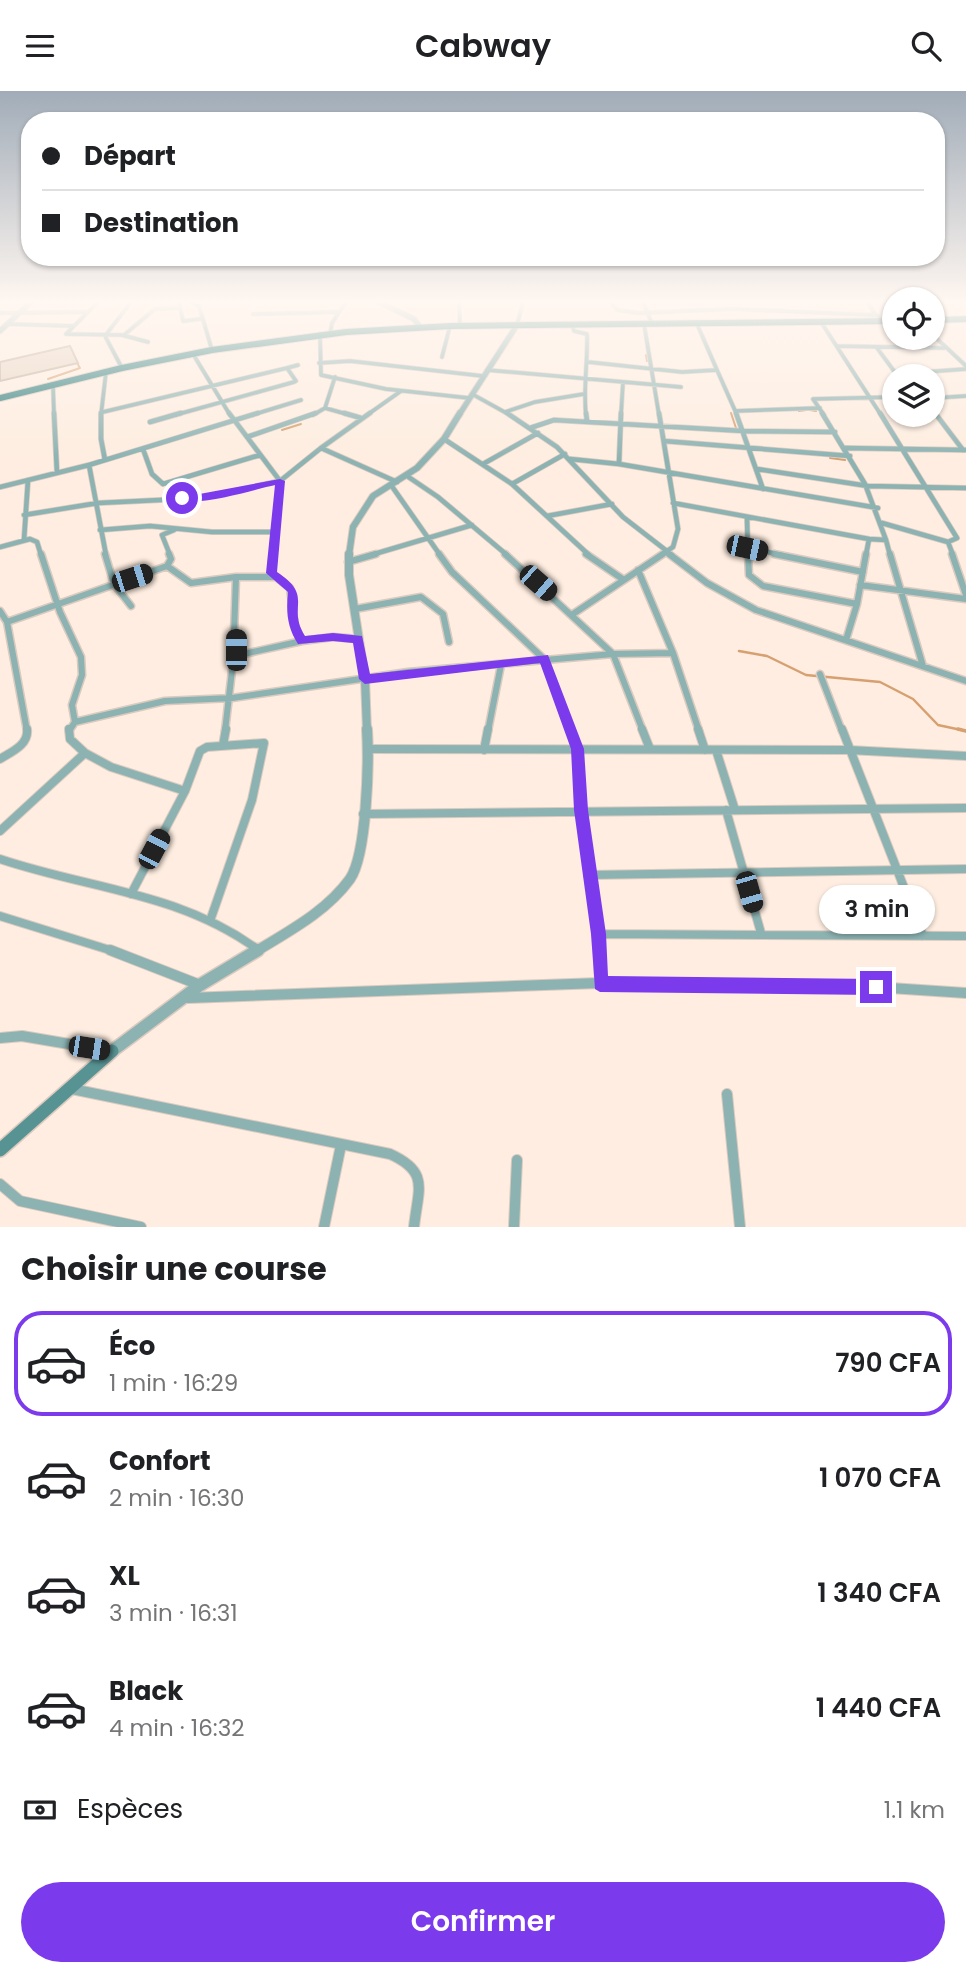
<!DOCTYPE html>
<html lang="fr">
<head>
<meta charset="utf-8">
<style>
  body { margin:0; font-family:Poppins,sans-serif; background:#f6f6f6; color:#202124; height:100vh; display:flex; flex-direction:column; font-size:26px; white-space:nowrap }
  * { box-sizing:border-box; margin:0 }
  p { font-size:23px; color:#757577 }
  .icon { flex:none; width:38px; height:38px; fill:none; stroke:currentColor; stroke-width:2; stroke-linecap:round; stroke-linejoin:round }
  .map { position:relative; height:1136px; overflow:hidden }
  .drawer { display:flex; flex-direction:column; background:#fff; flex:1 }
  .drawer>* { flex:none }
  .guide { position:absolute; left:21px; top:21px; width:924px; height:154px; border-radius:28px; box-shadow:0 2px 5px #0004; display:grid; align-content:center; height:154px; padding:0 21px; background:#fff }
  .buttons { position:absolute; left:882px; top:196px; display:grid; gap:14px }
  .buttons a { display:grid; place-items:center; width:63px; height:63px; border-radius:50%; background:#fff; box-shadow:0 2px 5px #0004; font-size:35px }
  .end { position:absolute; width:32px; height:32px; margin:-16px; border:9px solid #7c3aed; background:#fff; box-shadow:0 0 0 4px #fff }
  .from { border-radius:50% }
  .bubble { position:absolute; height:49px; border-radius:24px; background:#fff; box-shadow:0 2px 5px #0004; font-size:23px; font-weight:600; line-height:49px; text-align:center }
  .car { position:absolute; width:21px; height:42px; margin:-21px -10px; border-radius:9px; box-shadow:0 0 5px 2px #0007; background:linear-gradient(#222 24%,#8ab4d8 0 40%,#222 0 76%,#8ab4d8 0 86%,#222 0) }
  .guide b { display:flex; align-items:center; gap:24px; height:66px; font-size:26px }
  .guide b+b { border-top:2px solid #e0e0e0 }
  .guide i { width:18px; height:18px; background:#202124 }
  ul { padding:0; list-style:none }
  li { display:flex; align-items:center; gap:21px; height:105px; margin:0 14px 10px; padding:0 7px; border:4px solid transparent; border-radius:28px }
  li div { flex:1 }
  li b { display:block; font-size:26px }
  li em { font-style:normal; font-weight:600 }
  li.active { border-color:#7c3aed }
  li>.icon { width:63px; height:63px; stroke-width:1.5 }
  h2 { padding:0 21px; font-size:32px; line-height:84px }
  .pay { display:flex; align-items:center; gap:18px; height:77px; padding:0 21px; font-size:26px }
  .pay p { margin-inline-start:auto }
  .cta { display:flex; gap:14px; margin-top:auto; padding:14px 21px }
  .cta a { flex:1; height:80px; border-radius:42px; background:#7c3aed; color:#fff; font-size:28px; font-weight:600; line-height:80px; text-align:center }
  header { display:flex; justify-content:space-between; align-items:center; height:91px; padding:0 21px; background:#fff; font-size:32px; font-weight:600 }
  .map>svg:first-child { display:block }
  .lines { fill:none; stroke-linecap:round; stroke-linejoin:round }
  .stream-far2 { stroke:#d6a070; stroke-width:2 }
  .stream-far1 { stroke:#d6a070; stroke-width:2.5 }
  .stream { stroke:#d6a070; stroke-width:3.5 }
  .building { fill:#e7d3c2; stroke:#c0ad9c; stroke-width:2 }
  .minor-far4-casing { stroke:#dacabf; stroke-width:5 }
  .minor-far3-casing { stroke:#dacabf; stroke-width:6 }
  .minor-far2-casing { stroke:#dacabf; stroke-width:9 }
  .minor-far1-casing { stroke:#dacabf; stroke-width:10 }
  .minor-casing { stroke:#dacabf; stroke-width:12 }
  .tertiary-far4-casing { stroke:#dacabf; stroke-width:7 }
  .tertiary-far3-casing { stroke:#dacabf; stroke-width:8 }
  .tertiary-far2-casing { stroke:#dacabf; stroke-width:10 }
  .tertiary-far1-casing { stroke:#dacabf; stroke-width:12 }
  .tertiary-casing { stroke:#dacabf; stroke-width:15 }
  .secondary-casing { stroke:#dacabf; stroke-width:16 }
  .primary-casing { stroke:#dacabf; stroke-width:8 }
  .minor-far4 { stroke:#8cb2b2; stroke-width:3.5 }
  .minor-far3 { stroke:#8cb2b2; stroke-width:4.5 }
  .minor-far2 { stroke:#8cb2b2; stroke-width:6 }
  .minor-far1 { stroke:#8cb2b2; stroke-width:8 }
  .minor { stroke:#8cb2b2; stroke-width:10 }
  .tertiary-far4 { stroke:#8cb2b2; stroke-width:5 }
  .tertiary-far3 { stroke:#8cb2b2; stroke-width:6 }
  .tertiary-far2 { stroke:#8cb2b2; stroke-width:8 }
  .tertiary-far1 { stroke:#8cb2b2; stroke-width:10 }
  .tertiary { stroke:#8cb2b2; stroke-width:12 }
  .secondary { stroke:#589393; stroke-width:13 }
  .primary { stroke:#2b7d7d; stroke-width:6 }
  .route { fill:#7c3aed }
</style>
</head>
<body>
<header><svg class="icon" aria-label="menu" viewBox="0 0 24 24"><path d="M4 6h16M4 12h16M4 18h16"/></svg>Cabway<svg class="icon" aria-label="search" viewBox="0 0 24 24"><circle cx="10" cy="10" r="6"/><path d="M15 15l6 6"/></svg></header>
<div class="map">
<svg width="966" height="1136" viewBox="0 0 966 1136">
  <rect width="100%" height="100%" fill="#feede0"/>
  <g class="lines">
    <path class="stream-far2" d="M646 264 647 270
      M48 288 80 277 77 272
      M810 319 816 320
      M799 320 806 319
      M731 322 736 337
      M282 339 301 333
      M830 367 845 369"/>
    <path class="stream-far1" d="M739 560 767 565 806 584 880 591 913 608 938 634 966 640"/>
    <path class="stream" d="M958 638 966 640"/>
  </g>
  <path class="building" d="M70 255 78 272 0 290V271Z"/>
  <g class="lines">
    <defs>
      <path id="minor-far4" d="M98 211 66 243 124 244 155 218 178 217
        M179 211 183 230 200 228
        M190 211 199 215 212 259
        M459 211 460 235
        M611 211 617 219 639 222 733 218 876 224 882 230
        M643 211 652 233
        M867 211 876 224
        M0 222 88 221
        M253 223 337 221
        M821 231 881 324
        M8 233 73 235
        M644 233 659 324
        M697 233 717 279
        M517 234 523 211
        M572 234 574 240 587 243C588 270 583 298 586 324
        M320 243 321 284 386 298 469 307
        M330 243 332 232 346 211
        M122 244 148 251
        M933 244 966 275
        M837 255 944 257
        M877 257 897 284
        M193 263 230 324
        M442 266 450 235
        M588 271 682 281 717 279 737 324
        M319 272 350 270 483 285
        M122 277 105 245 131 211
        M487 279 681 296
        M896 283 966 278
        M53 294 54 324
        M472 303 510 324
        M933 307 966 305
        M325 317 335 286
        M933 319 937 324
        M735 320 820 317
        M103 321 287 277
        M505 321 535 311 584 303
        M101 324 106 281
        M175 324 294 291 296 290 287 277 298 274
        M252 324 301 309
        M313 324 325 317 350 324
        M367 324 401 300
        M621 324 623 291
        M824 324 813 308 894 306"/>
      <path id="minor-far3" d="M54 322 57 382
        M101 322V348L105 369
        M229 322 280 390 273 464
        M344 322 361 327
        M370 322 321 357 397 391
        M507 322 557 356 623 426 672 464
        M586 322 587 330
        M621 322 619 373 878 417
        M659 322 678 438 673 456 661 464
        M736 322 763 398
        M822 322 865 393 886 449 869 448 866 464
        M880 322 957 447 948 451 953 464
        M935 322 963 359
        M150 331 181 322
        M530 337 554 329 744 340 835 341
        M247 346 316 322
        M444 348 512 393 589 464
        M664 350 850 365
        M845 357 966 359
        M143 358 152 383 163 393 260 364
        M570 368 619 373
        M483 373 538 342
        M89 374 258 322
        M757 378 868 395 966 397
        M407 385 438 406 507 464
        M512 393 565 363
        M391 394 440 464
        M0 396 89 374 106 464
        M673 412 869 448
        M24 424 98 412 202 407 280 390 321 357
        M547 425 612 413
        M747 427 748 464
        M882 432 948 451
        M100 439 150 435 212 441H275
        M24 449 28 389
        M886 449 890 464
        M0 456 30 448 37 451 41 464
        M747 457 782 464
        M170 464 162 444 174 439
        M371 464 472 434"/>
      <path id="minor-far2" d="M41 463 60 521 81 566 82 584 72 614 75 631
        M105 463 114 493 131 515
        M273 463 271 482 290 497 295 536 302 550 333 546 358 548
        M439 463 452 481 544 568 570 640
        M505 463 613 563 643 640
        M586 463 624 489
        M669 463 707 492 756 519 966 590
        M748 463 749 484 763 495 857 513
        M774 463 863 481
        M890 463 923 575
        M952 463 966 504
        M348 471 376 463
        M167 475 171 468 169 463
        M638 479 673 562 699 640
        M860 494 966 508
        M355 518 421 506 443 523 449 551
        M0 520 7 531 27 640
        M573 523 663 463
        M7 531 167 475 191 492 236 486H274
        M846 549 857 513 866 463
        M235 565 302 550
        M820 583 842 640
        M69 640 75 631 165 610 232 607 408 581 613 563 673 562
        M225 640 233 571 236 486
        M488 640 501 574"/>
      <path id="minor-far1" d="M69 638 70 648 85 662
        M570 638 577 658 581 719 599 861
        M642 638 650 658
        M698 638 705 659
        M842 638 923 845
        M223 654 226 638
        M368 658 849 659 966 665
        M484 659 488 638
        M716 659 735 719
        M0 668C11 661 29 654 27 638
        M726 719 761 842
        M363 723 966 717
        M0 740 85 662 111 676 185 700
        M0 768C89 798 178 801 257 858
        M588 784 966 778
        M131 803 185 700 200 660 207 656 264 652 252 709 211 827
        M0 825 116 861
        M598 843 966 845"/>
      <path id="minor" d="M110 859 200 894
        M600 892 875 896 966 902
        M188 907 600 892 599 859
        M0 947 22 945 110 960
        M72 998 390 1063C430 1081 418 1098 414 1136
        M727 1003 740 1136
        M0 1093 20 1110 141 1136
        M324 1136 341 1054
        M514 1136 517 1069"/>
      <path id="tertiary-far4" d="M379 211 414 228 420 236
        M0 240 31 211
        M459 324 517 234"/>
      <path id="tertiary-far3" d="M349 464 353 436 373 405 417 377 444 348 460 322"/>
      <path id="tertiary-far2" d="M349 463V484L365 588 367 640"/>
      <path id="tertiary-far1" d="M255 861C289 840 326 821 350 788 367 763 369 671 367 638"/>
      <path id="tertiary" d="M112 960 200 894 258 859"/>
      <path id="secondary" d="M0 1059 112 960"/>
      <path id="primary" d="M933 229 966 228
        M0 307 122 277 212 259 346 241 450 235 894 230"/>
    </defs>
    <use href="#minor-far4" class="minor-far4-casing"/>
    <use href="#minor-far3" class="minor-far3-casing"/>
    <use href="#minor-far2" class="minor-far2-casing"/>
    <use href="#minor-far1" class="minor-far1-casing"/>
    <use href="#minor" class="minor-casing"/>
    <use href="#tertiary-far4" class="tertiary-far4-casing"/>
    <use href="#tertiary-far3" class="tertiary-far3-casing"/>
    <use href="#tertiary-far2" class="tertiary-far2-casing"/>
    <use href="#tertiary-far1" class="tertiary-far1-casing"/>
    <use href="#tertiary" class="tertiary-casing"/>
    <use href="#secondary" class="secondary-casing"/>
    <use href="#primary" class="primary-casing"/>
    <use href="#minor-far4" class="minor-far4"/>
    <use href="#minor-far3" class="minor-far3"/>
    <use href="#minor-far2" class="minor-far2"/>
    <use href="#minor-far1" class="minor-far1"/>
    <use href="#minor" class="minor"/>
    <use href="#tertiary-far4" class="tertiary-far4"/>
    <use href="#tertiary-far3" class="tertiary-far3"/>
    <use href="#tertiary-far2" class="tertiary-far2"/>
    <use href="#tertiary-far1" class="tertiary-far1"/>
    <use href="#tertiary" class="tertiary"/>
    <use href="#secondary" class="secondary"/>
    <use href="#primary" class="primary"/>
  </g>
  <linearGradient id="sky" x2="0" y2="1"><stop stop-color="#a1acb8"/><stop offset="0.57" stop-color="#fff7f1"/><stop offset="1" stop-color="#fff7f1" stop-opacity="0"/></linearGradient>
  <rect width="966" height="370" fill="url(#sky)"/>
  <path class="route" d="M280 388 285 390 277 481C315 506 286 515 305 545L333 542 362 545 370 583 548 564 584 658 588 719 606 843 608 885 876 888 881 890 884 896 881 902 876 904 600 901 595 898 591 843 574 719 571 658 540 572 365 593 359 588 353 552 333 550 298 553C287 536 286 521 288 501L266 482 275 394C255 398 194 418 178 407Z"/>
</svg>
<div class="buttons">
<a><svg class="icon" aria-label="locate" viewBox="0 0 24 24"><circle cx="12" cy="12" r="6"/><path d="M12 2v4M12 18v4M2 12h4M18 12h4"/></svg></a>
<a><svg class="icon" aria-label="layers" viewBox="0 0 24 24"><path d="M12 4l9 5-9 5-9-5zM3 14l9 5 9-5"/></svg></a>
</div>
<i class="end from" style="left:182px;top:407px"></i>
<i class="end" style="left:876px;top:896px"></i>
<div class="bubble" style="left:819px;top:794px;width:116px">3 min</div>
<i class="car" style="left:747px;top:457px;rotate:102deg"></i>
<i class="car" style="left:132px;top:487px;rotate:72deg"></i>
<i class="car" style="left:538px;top:492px;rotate:131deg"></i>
<i class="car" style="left:236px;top:559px;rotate:0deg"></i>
<i class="car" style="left:154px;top:758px;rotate:28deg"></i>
<i class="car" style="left:749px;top:801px;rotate:164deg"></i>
<i class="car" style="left:89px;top:957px;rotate:99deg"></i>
<div class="guide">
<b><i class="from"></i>Départ</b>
<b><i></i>Destination</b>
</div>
</div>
<section class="drawer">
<h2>Choisir une course</h2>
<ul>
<li class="active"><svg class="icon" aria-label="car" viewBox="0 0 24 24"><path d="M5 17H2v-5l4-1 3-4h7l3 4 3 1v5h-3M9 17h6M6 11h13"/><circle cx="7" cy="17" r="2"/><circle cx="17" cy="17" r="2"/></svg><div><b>Éco</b><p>1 min · 16:29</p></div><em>790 CFA</em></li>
<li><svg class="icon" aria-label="car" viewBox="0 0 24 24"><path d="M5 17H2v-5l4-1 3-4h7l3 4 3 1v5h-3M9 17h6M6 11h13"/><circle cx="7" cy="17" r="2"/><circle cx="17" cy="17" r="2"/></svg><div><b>Confort</b><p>2 min · 16:30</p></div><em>1 070 CFA</em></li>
<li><svg class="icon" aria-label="car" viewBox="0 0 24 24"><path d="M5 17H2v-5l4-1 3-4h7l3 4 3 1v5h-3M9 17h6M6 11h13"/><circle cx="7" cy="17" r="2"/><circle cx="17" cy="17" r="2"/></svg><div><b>XL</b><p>3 min · 16:31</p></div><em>1 340 CFA</em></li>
<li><svg class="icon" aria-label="car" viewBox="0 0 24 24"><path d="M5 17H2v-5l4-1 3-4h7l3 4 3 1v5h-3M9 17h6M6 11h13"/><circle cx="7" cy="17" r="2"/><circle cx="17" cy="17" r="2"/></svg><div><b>Black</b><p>4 min · 16:32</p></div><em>1 440 CFA</em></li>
</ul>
<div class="pay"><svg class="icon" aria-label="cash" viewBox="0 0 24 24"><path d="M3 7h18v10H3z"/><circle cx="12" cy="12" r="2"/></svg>Espèces<p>1.1 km</p></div>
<div class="cta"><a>Confirmer</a></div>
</section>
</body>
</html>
